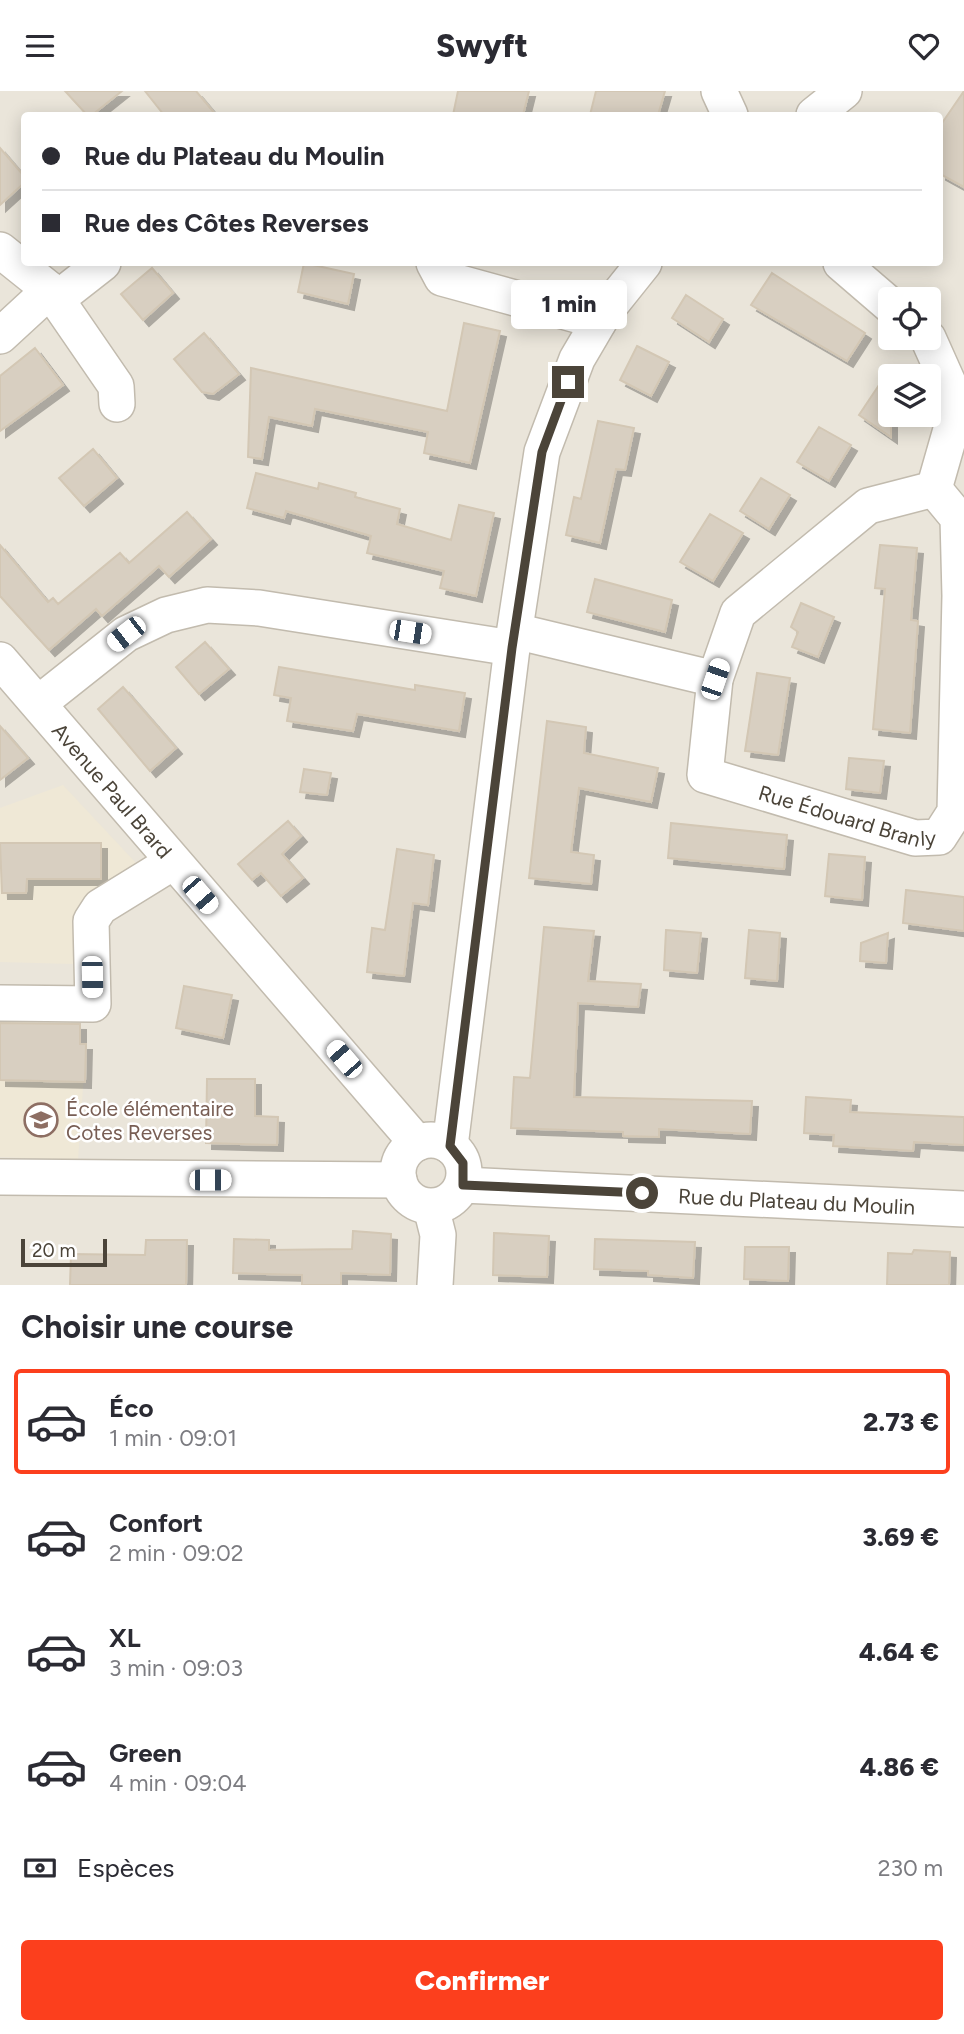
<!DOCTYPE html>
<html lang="fr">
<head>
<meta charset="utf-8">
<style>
  body { margin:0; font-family:Figtree,sans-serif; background:#f7f7f7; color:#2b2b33; height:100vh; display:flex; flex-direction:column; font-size:26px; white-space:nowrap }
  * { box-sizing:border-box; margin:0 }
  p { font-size:23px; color:#7c7c81 }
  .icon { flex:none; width:38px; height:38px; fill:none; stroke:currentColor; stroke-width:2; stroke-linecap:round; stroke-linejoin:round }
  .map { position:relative; height:1194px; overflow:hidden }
  .panel { display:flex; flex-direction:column; background:#fff; flex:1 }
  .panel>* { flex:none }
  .guide { position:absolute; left:21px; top:21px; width:922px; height:154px; border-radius:7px; box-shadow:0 4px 18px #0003; display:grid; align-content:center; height:154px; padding:0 21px; background:#fff }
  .tools { position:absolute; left:878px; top:196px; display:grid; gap:14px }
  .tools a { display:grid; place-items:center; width:63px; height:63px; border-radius:7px; background:#fff; box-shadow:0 4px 18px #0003; font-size:35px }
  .scale { position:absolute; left:21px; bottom:18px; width:86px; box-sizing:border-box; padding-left:7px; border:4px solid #4b4439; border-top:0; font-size:19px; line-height:24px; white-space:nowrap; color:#4b4439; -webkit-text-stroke:5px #fff; paint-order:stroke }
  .end { position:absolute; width:32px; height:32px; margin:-16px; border:9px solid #4b4439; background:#fff; box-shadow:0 0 0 4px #fff }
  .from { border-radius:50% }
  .bubble { position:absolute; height:49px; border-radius:7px; background:#fff; box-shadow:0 4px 18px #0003; font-size:23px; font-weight:800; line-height:49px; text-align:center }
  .car { position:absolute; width:21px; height:42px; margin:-21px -10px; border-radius:9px; box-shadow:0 0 5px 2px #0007; background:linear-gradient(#fff 24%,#345 0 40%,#fff 0 76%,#345 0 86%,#fff 0) }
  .guide b { display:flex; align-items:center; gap:24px; height:66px; font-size:26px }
  .guide b+b { border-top:2px solid #e1e1e2 }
  .guide i { width:18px; height:18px; background:#2b2b33 }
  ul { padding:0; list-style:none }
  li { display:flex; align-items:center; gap:21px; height:105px; margin:0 14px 10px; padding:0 7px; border:4px solid transparent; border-radius:7px }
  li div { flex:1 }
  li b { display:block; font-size:26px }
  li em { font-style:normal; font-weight:800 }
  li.active { border-color:#fc3f1d }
  li>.icon { width:63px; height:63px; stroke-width:1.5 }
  h2 { padding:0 21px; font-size:32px; line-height:84px }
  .pay { display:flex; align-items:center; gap:18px; height:77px; padding:0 21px; font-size:26px }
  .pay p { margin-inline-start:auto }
  .primary-button { display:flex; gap:14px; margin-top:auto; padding:14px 21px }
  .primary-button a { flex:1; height:80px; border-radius:7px; background:#fc3f1d; color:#fff; font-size:28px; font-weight:800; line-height:80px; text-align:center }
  header { display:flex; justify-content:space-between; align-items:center; height:91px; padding:0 21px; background:#fff; font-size:32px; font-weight:800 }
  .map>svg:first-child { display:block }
  .residential { fill:#eae5da; fill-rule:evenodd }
  .education { fill:#efe8d6 }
  .building { fill:#d8cfc1; stroke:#d3c7b4; stroke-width:2; filter:url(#shadow) }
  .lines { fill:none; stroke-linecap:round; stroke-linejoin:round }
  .minor-casing { stroke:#c2bbae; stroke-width:38 }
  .minor { stroke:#fff; stroke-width:35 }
  .route { stroke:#4b4439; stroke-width:9 }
  .labels { text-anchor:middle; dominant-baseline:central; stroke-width:5; stroke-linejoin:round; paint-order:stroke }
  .street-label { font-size:21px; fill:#4b4439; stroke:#fff }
  .education-label { font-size:21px; fill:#785e54; stroke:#fff; text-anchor:start }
</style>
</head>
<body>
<header><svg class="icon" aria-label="menu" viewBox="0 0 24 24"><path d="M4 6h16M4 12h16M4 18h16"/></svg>Swyft<svg class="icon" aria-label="heart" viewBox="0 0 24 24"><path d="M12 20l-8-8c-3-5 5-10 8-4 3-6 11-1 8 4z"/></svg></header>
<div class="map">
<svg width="964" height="1194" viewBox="0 0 964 1194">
  <defs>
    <filter id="shadow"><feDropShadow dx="6" dy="6" stdDeviation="0" flood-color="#0004"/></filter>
  </defs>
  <rect width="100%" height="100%" fill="#f6f3ec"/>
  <path class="residential" d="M0 0H964V1194H0ZM24 24H940V172H24ZM891 208H929V247H891ZM891 285H929V324H891Z"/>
  <path class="education" d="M63 694 136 772 81 811 84 860 73 873 0 871V717Z
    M0 923 80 925V952L86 953 78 1069 0 1066Z"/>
  <path class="building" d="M65 0H122L92 24H87Z
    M145 0H196L216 24H164Z
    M458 0H529L523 24H453Z
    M596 0H665L658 24H590Z
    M964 0V96L940 83V35Z
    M0 57 24 85V92L0 114Z
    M304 172 354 183 348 213 298 201Z
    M152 177 173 202 143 229 121 203Z
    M772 182 865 242 847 270 751 214Z
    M686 204 723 228 709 251 672 227Z
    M464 232 500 240 470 372 424 362 428 341 315 318 312 335 269 326 262 368 248 366 251 277 447 320Z
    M204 242 239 283 213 303 202 301 174 268Z
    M637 255 669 271 651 305 620 289Z
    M35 257 63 294 0 340V285Z
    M891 276V346L859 324Z
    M598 330 634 337 625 379 616 378 600 452 566 444 574 406 581 408Z
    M819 336 851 354 829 390 797 371Z
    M93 358 117 387 84 415 59 387Z
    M256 382 318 398 319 392 356 402 355 406 400 418 397 433 451 449 459 414 494 422 476 505 440 497 444 480 367 462 371 445 286 420 284 427 247 417Z
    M761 387 790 404 769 438 740 420Z
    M187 421 211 448 169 486 159 475 102 525 96 518 49 559 0 505V454L48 511 53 507 58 513 120 462 129 472Z
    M710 423 743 442 713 490 680 471Z
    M880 454 917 457 911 529 918 530 910 642 873 638 885 498 875 497Z
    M595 488 672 509 665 541 587 521Z
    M801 512 834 526 818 566 792 556 798 541 791 536Z
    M205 551 229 578 199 603 176 576Z
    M279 576 415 599V594L465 602 459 640 357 623 353 640 287 630 291 607 274 604Z
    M757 582 790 587 778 664 745 660Z
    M123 596 176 657 150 680 98 618Z
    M547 630 586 636 584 662 658 677 651 711 579 697 571 761 594 764 591 793 529 787Z
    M0 635 28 667 0 689Z
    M849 667 884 670 880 702 846 698Z
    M304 678 331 682 327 704 300 701Z
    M288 730 301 745 282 763 303 787 281 805 261 782 252 789 238 773Z
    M671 732 787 744 784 778 668 767Z
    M0 752H101V788H27L26 802H2Z
    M397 758 434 764 428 814 413 812 404 885 367 881 372 837 385 839Z
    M829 763 865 766 862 809 825 805Z
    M906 799 964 806V840L903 832Z
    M544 836 594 840 588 890 641 893 638 916 578 912 574 1006 752 1010 750 1043 659 1038V1046L623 1045V1041L511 1037 514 986 530 987Z
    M666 839 701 842 697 882 664 879Z
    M749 839 780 842 777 890 745 887Z
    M888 842 886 872 860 870 861 852Z
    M184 895 232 904 223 947 176 937Z
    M0 932 80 933V953H86L85 991 0 989Z
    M207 988H255V1025L278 1026 277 1054 206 1052Z
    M806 1006 851 1009 850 1021 964 1026V1054L914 1051 913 1060 833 1055 834 1044 804 1042Z
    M353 1140 391 1143 390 1184 341 1182V1194H302V1184L233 1182 234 1148 269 1149V1159L352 1158Z
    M494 1142 549 1145 547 1186 493 1184Z
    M595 1148 695 1151 693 1187 648 1184V1180L594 1178Z
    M146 1149H187L186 1194H70L71 1163 145 1164Z
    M745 1156H789L788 1190 744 1188Z
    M914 1159 950 1161 949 1194H887L888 1162 912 1163Z"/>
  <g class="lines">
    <defs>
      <g id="minor">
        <path d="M719 0 730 24"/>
        <path d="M814 24 844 0"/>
        <path d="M0 159 50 199 0 245"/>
        <path d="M434 172 442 187 599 230"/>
        <path d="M841 172 891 215"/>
        <path d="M50 199 116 295 117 313"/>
        <path d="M57 208 103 172"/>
        <path d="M515 540 715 588 738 522 868 415 934 398 958 314 928 247"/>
        <path id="s1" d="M0 569 417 1052"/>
        <path id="s2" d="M715 588 705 684 915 747 939 746 955 721 960 505 958 427 934 398"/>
        <path d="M39 612 126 543 166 524 207 514 259 517 512 557"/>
        <path d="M0 912 93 913 91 830 100 816 173 771"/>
        <circle cx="431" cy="1082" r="33"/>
        <path d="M450 1055 512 557 542 361 577 268 604 222 644 172"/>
        <path d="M0 1086 399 1089"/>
        <path id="s3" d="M463 1094 964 1118"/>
        <path d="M431 1116 438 1144 435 1194"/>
      </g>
    </defs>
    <use href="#minor" class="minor-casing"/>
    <use href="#minor" class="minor"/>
  </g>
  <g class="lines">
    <path class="route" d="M568 291 542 361 512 557 450 1055 463 1072V1094L642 1102"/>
  </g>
  <defs>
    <symbol id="school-ring" viewBox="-11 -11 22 22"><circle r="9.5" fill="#fff" stroke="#8d6e63" stroke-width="1.5"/><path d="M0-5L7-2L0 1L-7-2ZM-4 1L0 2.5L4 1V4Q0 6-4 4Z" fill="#8d6e63"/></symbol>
  </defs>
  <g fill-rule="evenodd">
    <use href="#school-ring" x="22" y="1010" width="38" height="38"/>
  </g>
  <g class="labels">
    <g class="street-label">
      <text stroke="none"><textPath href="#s1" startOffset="172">Avenue Paul Brard</textPath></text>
      <text stroke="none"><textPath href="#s2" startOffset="245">Rue Édouard Branly</textPath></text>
      <text stroke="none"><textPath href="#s3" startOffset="334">Rue du Plateau du Moulin</textPath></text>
    </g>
    <g class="education-label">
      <text x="66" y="1017">École élémentaire<tspan x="66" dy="24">Cotes Reverses</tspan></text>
    </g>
  </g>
</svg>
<div class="tools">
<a><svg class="icon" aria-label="locate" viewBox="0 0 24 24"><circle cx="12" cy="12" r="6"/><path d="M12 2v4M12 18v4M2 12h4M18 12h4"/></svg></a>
<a><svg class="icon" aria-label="layers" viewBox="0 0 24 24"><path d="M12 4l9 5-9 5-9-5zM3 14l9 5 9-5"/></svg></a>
</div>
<div class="scale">20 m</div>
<i class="end from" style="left:642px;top:1102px"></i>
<i class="end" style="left:568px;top:291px"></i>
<div class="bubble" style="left:511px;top:189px;width:116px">1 min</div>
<i class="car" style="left:410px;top:541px;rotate:99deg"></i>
<i class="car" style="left:126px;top:543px;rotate:232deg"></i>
<i class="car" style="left:715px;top:588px;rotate:19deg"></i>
<i class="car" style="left:200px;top:804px;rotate:139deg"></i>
<i class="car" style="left:92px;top:886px;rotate:179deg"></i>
<i class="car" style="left:344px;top:968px;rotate:319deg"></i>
<i class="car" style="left:210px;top:1089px;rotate:90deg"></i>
<div class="guide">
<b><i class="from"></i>Rue du Plateau du Moulin</b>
<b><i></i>Rue des Côtes Reverses</b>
</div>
</div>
<section class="panel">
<h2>Choisir une course</h2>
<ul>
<li class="active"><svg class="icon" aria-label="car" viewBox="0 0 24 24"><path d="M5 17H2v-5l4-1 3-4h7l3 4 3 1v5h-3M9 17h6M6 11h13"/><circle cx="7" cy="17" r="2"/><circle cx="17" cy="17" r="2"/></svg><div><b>Éco</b><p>1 min · 09:01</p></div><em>2.73 €</em></li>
<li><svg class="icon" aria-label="car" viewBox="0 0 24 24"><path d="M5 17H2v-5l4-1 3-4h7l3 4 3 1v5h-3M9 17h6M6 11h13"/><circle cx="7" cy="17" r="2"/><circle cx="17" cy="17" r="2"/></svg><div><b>Confort</b><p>2 min · 09:02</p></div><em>3.69 €</em></li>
<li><svg class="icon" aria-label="car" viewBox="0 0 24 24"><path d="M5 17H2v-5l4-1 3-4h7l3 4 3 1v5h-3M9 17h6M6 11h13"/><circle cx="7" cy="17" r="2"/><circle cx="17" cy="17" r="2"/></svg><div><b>XL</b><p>3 min · 09:03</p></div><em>4.64 €</em></li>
<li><svg class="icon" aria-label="car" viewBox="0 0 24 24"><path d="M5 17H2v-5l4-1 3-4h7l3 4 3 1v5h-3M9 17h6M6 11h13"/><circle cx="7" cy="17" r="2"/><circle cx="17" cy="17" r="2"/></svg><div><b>Green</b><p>4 min · 09:04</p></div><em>4.86 €</em></li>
</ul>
<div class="pay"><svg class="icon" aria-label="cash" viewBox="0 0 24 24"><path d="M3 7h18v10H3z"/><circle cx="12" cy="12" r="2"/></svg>Espèces<p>230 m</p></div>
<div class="primary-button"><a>Confirmer</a></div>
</section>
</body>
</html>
